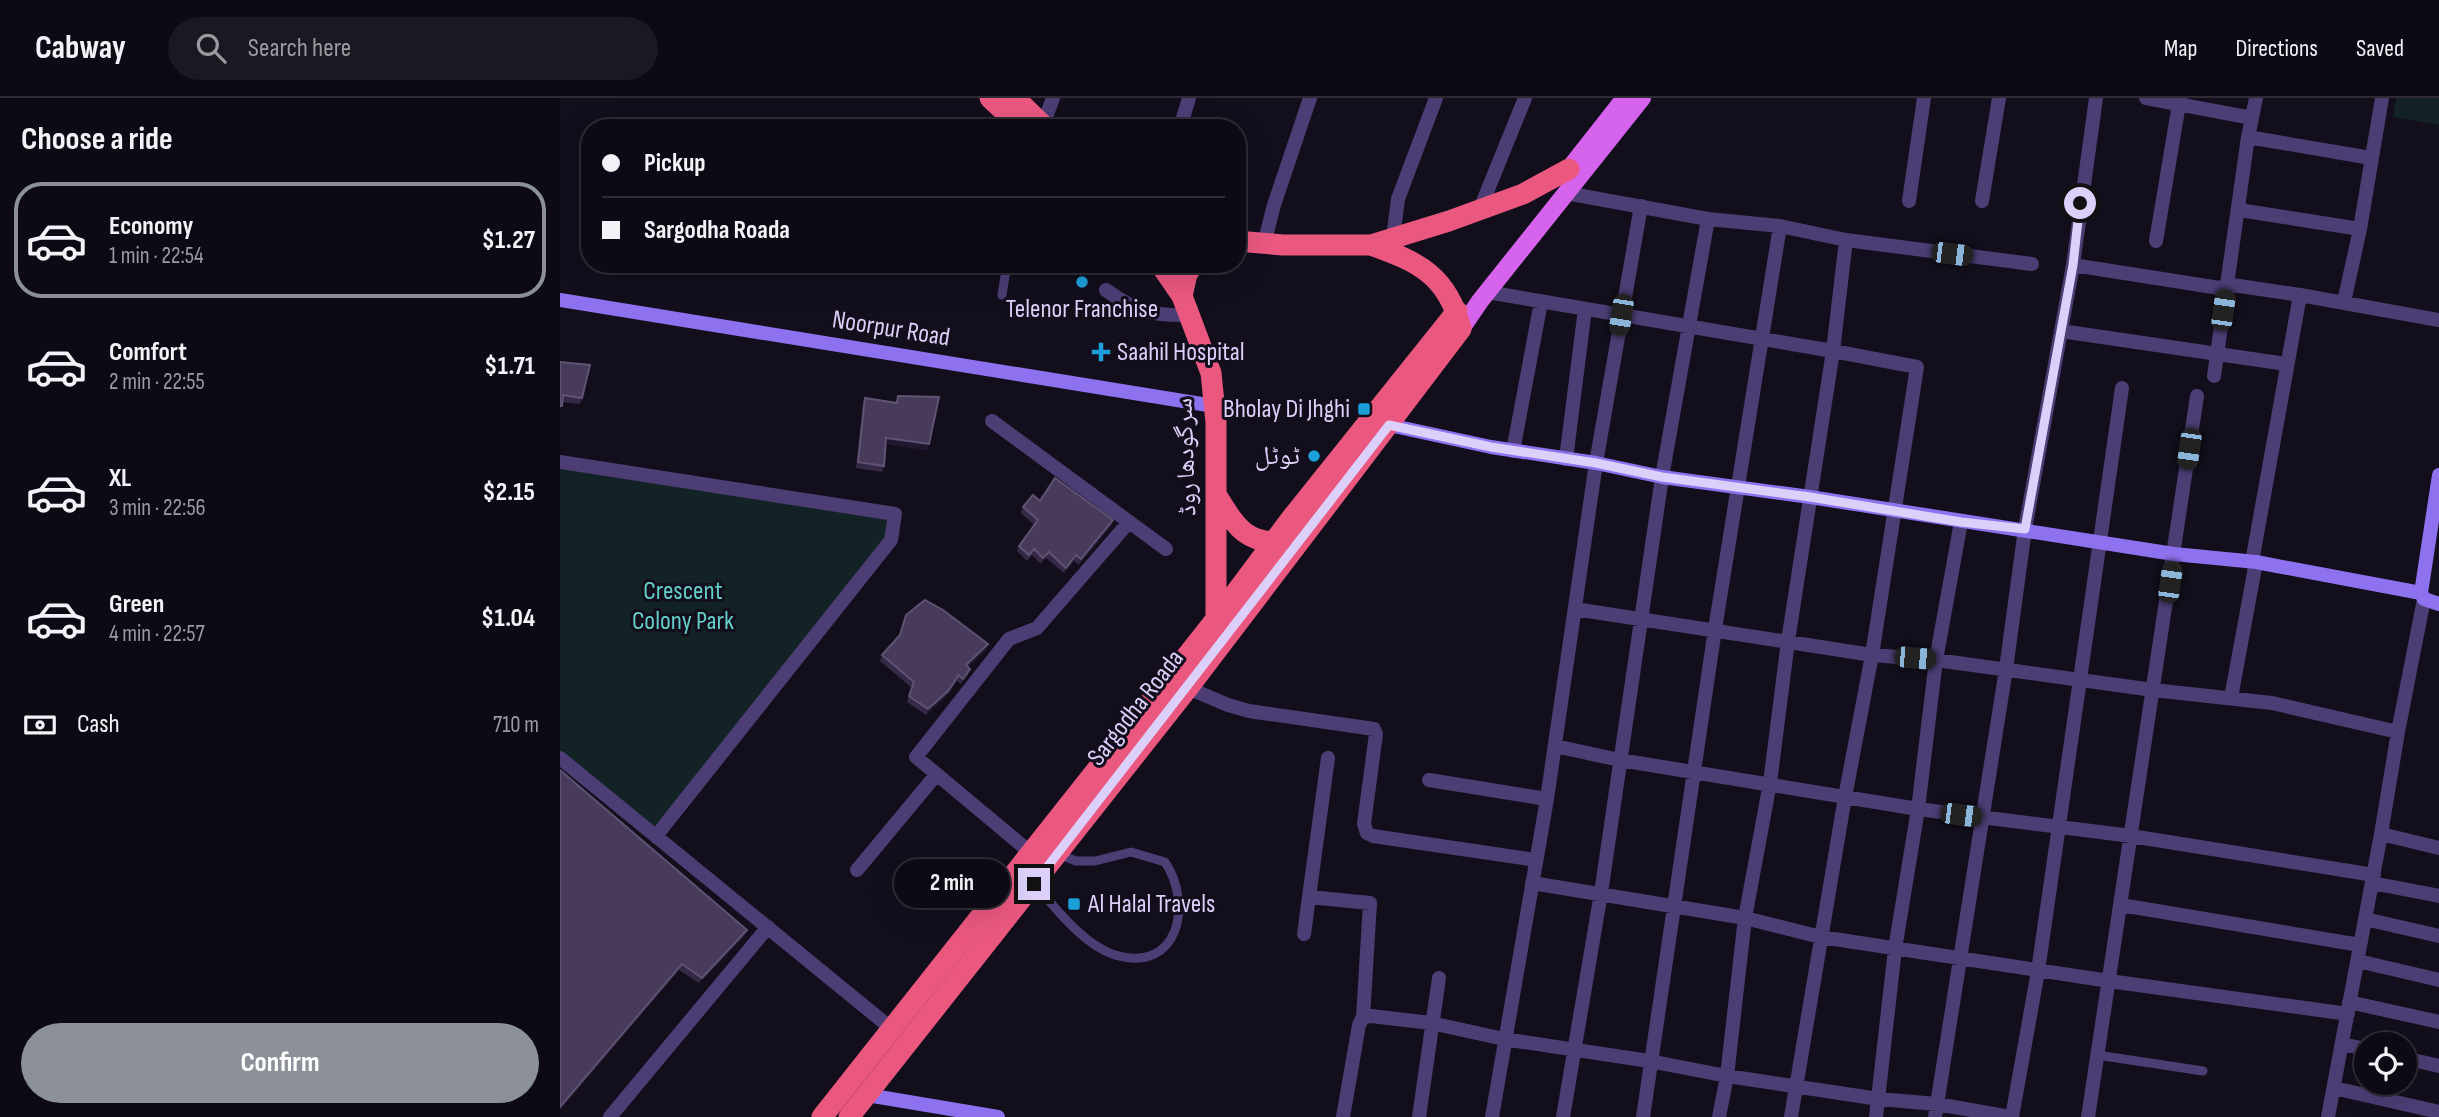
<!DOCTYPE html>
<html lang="en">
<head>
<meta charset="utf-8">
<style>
  body { margin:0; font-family:"Sofia Sans Condensed","Noto Naskh Arabic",sans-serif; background:#1c1822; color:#f1f3f6; height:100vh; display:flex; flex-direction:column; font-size:26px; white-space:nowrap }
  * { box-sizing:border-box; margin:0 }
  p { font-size:23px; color:#9b9aa0 }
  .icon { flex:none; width:38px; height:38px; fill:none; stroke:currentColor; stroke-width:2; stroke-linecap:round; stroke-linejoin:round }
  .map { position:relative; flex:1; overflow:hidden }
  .side { display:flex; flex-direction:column; background:#0e0a15; width:560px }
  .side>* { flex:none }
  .banner { position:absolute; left:21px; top:21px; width:665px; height:154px; border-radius:28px; box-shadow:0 7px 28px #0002,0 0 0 2px #2e2b34; display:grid; align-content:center; height:154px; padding:0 21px; background:#0e0a15 }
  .fabs { position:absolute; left:1794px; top:934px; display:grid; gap:14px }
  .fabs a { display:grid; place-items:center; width:63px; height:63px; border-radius:50%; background:#0e0a15; box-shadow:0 7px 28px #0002,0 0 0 2px #2e2b34; font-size:35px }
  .end { position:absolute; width:32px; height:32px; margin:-16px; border:9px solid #dccff9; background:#111; box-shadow:0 0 0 4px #111 }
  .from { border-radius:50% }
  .bubble { position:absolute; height:49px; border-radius:24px; background:#0e0a15; box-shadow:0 7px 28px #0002,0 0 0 2px #2e2b34; font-size:23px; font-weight:700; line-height:49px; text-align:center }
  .car { position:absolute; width:21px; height:42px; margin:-21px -10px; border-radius:9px; box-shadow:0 0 5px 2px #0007; background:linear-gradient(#222 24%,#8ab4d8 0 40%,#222 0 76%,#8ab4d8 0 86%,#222 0) }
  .banner b { display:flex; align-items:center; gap:24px; height:66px; font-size:26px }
  .banner b+b { border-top:2px solid #2e2b34 }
  .banner i { width:18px; height:18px; background:#f1f3f6 }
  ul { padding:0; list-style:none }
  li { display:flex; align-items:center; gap:21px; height:116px; margin:0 14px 10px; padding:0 7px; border:4px solid transparent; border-radius:28px }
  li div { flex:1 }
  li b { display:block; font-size:26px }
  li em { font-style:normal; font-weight:700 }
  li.active { border-color:#8c9099 }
  li>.icon { width:63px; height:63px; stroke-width:1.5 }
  h2 { padding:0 21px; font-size:32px; line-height:84px }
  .pay { display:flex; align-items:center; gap:18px; height:77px; padding:0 21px; font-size:26px }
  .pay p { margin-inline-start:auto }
  .cta { display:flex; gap:14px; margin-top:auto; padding:14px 21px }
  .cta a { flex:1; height:80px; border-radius:42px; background:#8c9099; color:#fff; font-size:28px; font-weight:700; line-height:80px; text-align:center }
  header { display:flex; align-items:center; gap:42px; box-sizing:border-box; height:98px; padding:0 35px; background:#0e0a15; border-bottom:2px solid #2e2b34 }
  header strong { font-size:33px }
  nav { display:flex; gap:38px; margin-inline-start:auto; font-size:24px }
  .search { width:490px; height:63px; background:#1c1822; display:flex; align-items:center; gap:18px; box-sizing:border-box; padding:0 24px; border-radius:38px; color:#9b9aa0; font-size:26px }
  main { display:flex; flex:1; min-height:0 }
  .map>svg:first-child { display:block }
  .green { fill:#122225 }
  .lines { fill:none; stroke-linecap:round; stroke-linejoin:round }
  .lane { stroke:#4c3e75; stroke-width:9 }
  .street { stroke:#4c3e75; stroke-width:14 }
  .secondary { stroke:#8e71ee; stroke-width:14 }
  .primary { stroke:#d563ec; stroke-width:18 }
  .highway { stroke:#ea5880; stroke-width:21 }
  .wall { fill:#362947 }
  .shaded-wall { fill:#20162e }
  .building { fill:#473a5a; stroke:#5f5273; stroke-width:2 }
  .route { stroke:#dccff9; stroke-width:9 }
  .poi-dot { fill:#1b9fd9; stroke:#130e1c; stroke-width:2.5 }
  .labels { text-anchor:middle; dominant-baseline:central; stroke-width:6; stroke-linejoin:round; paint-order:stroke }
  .poi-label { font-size:26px; fill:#dccff9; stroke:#130e1c; text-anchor:start }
  .street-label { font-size:26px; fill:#dccff9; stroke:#130e1c }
  .park-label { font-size:26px; fill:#64cfca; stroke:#130e1c }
</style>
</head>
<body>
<header>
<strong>Cabway</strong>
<div class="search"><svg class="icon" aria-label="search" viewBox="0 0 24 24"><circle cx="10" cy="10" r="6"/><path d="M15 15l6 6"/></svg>Search here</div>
<nav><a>Map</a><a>Directions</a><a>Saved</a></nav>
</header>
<main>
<section class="side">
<h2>Choose a ride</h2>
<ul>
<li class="active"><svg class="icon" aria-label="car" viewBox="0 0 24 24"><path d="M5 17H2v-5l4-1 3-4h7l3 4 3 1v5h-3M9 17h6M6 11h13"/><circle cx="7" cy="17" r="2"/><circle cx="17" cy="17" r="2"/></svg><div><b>Economy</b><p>1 min · 22:54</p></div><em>$1.27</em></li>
<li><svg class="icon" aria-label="car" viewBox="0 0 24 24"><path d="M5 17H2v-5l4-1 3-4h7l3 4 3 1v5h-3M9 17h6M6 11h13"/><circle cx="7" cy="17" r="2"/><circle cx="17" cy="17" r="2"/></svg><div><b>Comfort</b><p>2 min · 22:55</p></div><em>$1.71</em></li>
<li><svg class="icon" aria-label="car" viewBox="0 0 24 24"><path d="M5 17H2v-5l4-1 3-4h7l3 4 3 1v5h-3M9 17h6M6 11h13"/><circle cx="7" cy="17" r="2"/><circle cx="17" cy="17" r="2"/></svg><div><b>XL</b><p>3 min · 22:56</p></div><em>$2.15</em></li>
<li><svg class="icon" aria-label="car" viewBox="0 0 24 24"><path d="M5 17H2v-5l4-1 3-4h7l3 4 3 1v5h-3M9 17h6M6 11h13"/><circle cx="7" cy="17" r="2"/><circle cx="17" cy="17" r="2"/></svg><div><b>Green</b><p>4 min · 22:57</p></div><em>$1.04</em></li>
</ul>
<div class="pay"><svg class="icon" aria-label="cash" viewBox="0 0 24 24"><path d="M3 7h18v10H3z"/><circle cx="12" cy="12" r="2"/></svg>Cash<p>710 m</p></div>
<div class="cta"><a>Confirm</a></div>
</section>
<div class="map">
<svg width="1879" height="1019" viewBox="0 0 1879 1019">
  <rect width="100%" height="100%" fill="#130e1c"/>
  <path class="green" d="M1836 0H1879V27L1833 19Z
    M0 364 335 416 331 442 96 738 0 660Z"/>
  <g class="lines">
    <path class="lane" d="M442 197 447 166
      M475 786C495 810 524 847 555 857 619 876 633 806 605 764L571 754 535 763H516L498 756
      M1537 957 1643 973"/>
    <path class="street" d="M1586 0 1692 20
      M483 27 493 0
      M620 30 629 0
      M1688 39 1811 60
      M1006 95 1148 121 1220 128 1286 142 1472 166
      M1349 103 1364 0
      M1422 103 1439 0
      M920 111 965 0
      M1679 112 1800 131
      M833 140 838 101 876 0
      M1596 143 1620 0
      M704 146 714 107 750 0
      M1513 167 1666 191
      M1666 186 1740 197 1879 222
      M546 192C576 214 593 218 629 217
      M927 194 1273 253 1357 269 1312 557 1285 699 1231 1019
      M1784 204 1800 131 1822 0
      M1501 233 1726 266
      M1654 278 1688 39 1696 0
      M432 323 606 451
      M953 353 981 204
      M1006 361 1025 211
      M0 364 335 416 331 442 96 738
      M1692 464 1740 197
      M1015 511 1312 557 1376 562 1593 592 1712 605 1838 634
      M628 590 668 607 689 613 814 631 816 636 804 726 807 735 813 738 976 762
      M1671 600 1696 464
      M995 648 1060 662 1358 711 1571 738 1814 777
      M0 660 332 931
      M768 660 749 799 810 805 803 919 799 927 783 1019
      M869 682 987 701
      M1821 736 1879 750
      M471 755 356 659 449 541 477 530 569 424
      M297 772 376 677
      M972 785 1185 820 1261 839 1549 883 1788 916
      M1812 785 1879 798
      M1561 807 1800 847
      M1805 821 1879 838
      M744 836 749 799
      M1798 863 1879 882
      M1789 904 1879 924
      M803 919 811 918 871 925 944 941 1089 963 1167 978 1319 1001 1377 1006 1450 1019
      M1782 946 1806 951
      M1844 960 1879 968
      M1774 990 1879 1014
      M50 1019 208 829
      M859 1019 879 880
      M932 1019 987 701 1036 365 1081 108
      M1003 1019 1041 795 1102 379 1148 121
      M1083 1019 1155 531 1220 128
      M1159 1019 1167 978 1185 820 1210 685 1228 543 1273 253 1286 142
      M1316 1019 1335 851 1358 711 1376 562 1401 424
      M1375 1019 1446 571 1465 431 1513 167 1536 0
      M1452 1019 1478 873 1562 290
      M1528 1019 1637 298
      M1768 1019 1821 736 1838 634 1864 501"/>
    <path class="secondary" d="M0 202 654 308
      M829 327 931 349 1036 365 1102 379 1250 399 1614 456 1696 464 1861 495
      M1879 377 1861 495 1864 501 1879 506
      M307 997 438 1019"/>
    <path class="primary" d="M1013 66 1065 0
      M901 231 920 203 1082 0"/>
    <path class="highway" d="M430 0 462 30
      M455 0 486 30
      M677 143 723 147H811L889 123 963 96 1009 71
      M600 166 622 198 651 275 656 324V521
      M622 198 627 176 634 166
      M657 398C675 427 686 448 725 443
      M262 1019 656 521 730 422 897 213
      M289 1019 628 590 901 231C888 178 859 164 811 147"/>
  </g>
  <path class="wall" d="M0 264 22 300 20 306 2 304 0 312Z
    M338 298 369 346 367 352 326 346 324 368 322 374 296 370 303 305 305 300 336 304Z
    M480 403 553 422 551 428 519 467 514 463 504 475 486 460 481 466 472 457 467 463 457 453 459 448 474 427 461 415 463 409Z
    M339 538 428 546 426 552 408 569V577L401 586 397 583 386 599 366 617 347 604 352 590 320 563 322 557Z
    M0 672 185 838 139 885 119 872 0 1012Z"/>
  <path class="shaded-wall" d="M326 340 369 346 367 352 324 346Z
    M553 422 551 428 519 467 521 461Z
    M489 454 486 460 481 466 483 460Z
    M516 457 514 463 504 475 506 470Z
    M428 546 426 552 403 573 406 567Z
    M410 571 408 577 401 586 403 581Z
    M399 577 397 583 386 599 366 617 368 611Z
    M187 832 185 838 139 885 142 880Z
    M122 866 119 872 0 1012V1009Z"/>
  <path class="building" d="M0 264 30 267 22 300 3 297 2 308H0Z
    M338 298 379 299 369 346 326 340 324 368 298 364 305 300 337 305Z
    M495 380 553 422 521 461 516 457 506 470 489 454 483 460 474 451 469 457 459 448 478 422 463 409 473 397 480 403Z
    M365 502 383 512 428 546 406 567 410 571 403 581 399 577 388 593 368 611 349 598 354 584 322 557 340 537 346 517Z
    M0 672 187 832 142 880 122 866 0 1009Z"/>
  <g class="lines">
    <path class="route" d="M474 786 829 327 931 349 1036 365 1102 379 1250 399 1401 424 1465 431 1513 167 1520 105"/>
  </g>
  <g class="poi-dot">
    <circle cx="522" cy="184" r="7"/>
    <path d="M537.5 243.5h7v7h7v7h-7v7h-7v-7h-7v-7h7z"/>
    <rect x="797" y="304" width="14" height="14" rx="3.5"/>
    <circle cx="754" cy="358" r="7"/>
    <rect x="507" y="799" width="14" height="14" rx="3.5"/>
  </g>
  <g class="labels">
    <g class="poi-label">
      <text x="522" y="211" text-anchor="middle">Telenor Franchise</text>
      <text x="557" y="254">Saahil Hospital</text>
      <text x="790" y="311" text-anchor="end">Bholay Di Jhghi</text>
      <text x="740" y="358" text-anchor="end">ٹوٹل</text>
      <text x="528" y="806">Al Halal Travels</text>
    </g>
    <g class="street-label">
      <text transform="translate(331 231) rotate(9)">Noorpur Road</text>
      <text transform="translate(626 359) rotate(-92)">سرگودھا روڈ</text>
      <text transform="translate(576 610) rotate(-52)">Sargodha Roada</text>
    </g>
    <g class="park-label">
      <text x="123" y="493">Crescent<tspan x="123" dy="30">Colony Park</tspan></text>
    </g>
  </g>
</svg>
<div class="fabs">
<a><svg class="icon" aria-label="locate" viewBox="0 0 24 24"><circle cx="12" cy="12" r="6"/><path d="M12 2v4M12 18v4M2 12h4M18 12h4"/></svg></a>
</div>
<i class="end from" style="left:1520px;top:105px"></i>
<i class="end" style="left:474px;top:786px"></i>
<div class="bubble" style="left:334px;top:761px;width:116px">2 min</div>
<i class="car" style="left:1392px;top:156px;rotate:97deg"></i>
<i class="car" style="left:1663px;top:212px;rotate:8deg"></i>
<i class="car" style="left:1061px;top:217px;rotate:189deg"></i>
<i class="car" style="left:1629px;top:351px;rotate:188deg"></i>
<i class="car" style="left:1610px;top:484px;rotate:8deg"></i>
<i class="car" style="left:1355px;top:560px;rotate:95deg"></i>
<i class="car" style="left:1401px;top:717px;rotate:97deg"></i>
<div class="banner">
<b><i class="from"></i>Pickup</b>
<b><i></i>Sargodha Roada</b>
</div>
</div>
</main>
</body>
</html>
